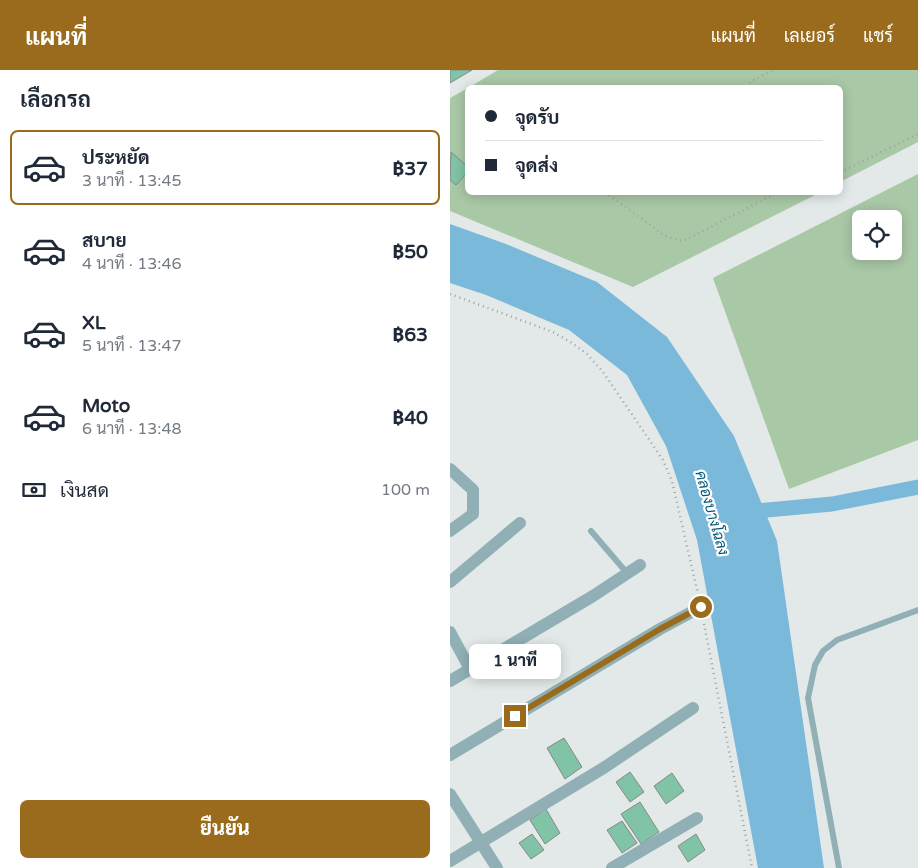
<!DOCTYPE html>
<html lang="th">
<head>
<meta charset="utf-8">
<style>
  body { margin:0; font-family:"Varela Round",Sarabun,sans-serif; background:#f6f6f7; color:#1f2937; height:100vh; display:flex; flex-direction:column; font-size:19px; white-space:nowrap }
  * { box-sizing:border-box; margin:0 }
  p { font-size:16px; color:#747a83 }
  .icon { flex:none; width:28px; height:28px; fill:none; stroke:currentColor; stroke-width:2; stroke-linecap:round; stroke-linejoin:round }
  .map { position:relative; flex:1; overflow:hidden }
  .sheet { display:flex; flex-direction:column; background:#fff; width:450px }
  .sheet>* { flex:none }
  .top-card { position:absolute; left:15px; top:15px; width:378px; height:110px; border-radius:8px; box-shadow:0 2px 12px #0003; display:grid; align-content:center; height:110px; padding:0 20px; background:#fff }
  .tools { position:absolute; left:402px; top:140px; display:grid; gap:10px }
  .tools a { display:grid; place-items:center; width:50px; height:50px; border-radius:8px; background:#fff; box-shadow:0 2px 12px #0003; font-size:25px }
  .end { position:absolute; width:22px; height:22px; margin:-11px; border:6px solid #9a6b1c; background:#fff; box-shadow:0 0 0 2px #fff }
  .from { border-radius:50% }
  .bubble { position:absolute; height:35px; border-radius:8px; background:#fff; box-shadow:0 2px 12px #0003; font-size:16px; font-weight:800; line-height:35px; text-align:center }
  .top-card b { display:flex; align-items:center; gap:18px; height:48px; font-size:19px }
  .top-card b+b { border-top:1px solid #e0e1e3 }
  .top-card i { width:12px; height:12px; background:#1f2937 }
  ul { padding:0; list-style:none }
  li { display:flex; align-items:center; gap:15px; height:75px; margin:0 10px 8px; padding:0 10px; border:2px solid transparent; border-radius:8px }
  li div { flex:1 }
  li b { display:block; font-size:19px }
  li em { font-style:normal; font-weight:800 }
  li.on { border-color:#9a6b1c }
  li>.icon { width:45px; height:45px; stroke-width:1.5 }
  h2 { padding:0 20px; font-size:22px; line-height:60px }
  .pay { display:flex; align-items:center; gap:12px; height:55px; padding:0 20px; font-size:19px }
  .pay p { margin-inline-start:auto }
  .cta { display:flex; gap:10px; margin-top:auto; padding:10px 20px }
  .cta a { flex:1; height:58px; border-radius:8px; background:#9a6b1c; color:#fff; font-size:20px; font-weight:800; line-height:58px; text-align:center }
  header { display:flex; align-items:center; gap:30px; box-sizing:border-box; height:70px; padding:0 25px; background:#9a6b1c; color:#fff }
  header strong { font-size:24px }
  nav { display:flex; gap:28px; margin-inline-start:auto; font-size:18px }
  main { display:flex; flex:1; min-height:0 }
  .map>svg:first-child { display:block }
  .green { fill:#a9c8a6; fill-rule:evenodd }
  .water { fill:#7bb9da }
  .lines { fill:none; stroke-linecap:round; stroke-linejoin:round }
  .canal { stroke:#7bb9da; stroke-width:15 }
  .building { fill:#81c3a6; stroke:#858a87 }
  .path { stroke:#9ea3a2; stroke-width:2.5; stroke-dasharray:1 4; stroke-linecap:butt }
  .lane { stroke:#90b0b6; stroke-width:6 }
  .street { stroke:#90b0b6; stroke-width:12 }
  .route { stroke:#9a6b1c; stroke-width:6 }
  .labels { text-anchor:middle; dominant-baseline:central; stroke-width:4.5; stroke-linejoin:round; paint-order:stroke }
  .water-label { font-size:15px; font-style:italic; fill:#005676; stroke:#fff }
</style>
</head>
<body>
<header>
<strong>แผนที่</strong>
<nav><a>แผนที่</a><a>เลเยอร์</a><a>แชร์</a></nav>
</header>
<main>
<section class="sheet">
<h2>เลือกรถ</h2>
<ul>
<li class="on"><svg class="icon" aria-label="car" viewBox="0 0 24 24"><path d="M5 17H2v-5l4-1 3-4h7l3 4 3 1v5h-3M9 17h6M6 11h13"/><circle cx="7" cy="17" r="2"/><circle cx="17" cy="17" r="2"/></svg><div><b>ประหยัด</b><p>3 นาที · 13:45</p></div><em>฿37</em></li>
<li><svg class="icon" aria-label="car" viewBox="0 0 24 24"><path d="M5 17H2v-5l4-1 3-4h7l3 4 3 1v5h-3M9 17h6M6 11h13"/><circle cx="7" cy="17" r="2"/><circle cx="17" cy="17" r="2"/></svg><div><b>สบาย</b><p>4 นาที · 13:46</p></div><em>฿50</em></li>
<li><svg class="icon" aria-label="car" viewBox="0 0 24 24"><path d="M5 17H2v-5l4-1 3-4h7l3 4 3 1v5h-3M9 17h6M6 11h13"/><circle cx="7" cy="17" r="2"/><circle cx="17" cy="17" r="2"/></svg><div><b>XL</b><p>5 นาที · 13:47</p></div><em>฿63</em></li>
<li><svg class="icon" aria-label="car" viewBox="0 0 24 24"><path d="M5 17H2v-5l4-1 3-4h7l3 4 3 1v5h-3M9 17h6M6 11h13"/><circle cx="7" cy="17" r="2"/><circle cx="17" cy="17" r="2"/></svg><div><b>Moto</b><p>6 นาที · 13:48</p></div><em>฿40</em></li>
</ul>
<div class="pay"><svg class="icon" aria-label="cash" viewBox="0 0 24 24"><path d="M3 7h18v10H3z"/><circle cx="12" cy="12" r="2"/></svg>เงินสด<p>100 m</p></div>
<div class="cta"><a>ยืนยัน</a></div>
</section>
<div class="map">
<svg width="468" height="798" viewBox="0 0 468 798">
  <rect width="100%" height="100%" fill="#e2e9e8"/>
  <path class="green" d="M48 0H468V72L390 112V18H18Z
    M18 18V122L369 123 183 217 0 141V28Z
    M468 104V370L339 419 263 208ZM411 149H444V181H411Z"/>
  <path class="water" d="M0 154 56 174 147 212 217 267 284 366 327 471 374 798H308L247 470 216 376 177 305 119 260 36 225 0 213Z"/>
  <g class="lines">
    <path class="canal" d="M295 442 382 434 468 417"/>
  </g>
  <path class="building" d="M0 0H22L0 13Z
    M1 82 18 97V102L6 115 0 110Z
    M114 668 132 697 115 709 97 678Z
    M180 702 194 722 180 732 166 712Z
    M222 703 234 721 216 734 204 716Z
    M190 732 209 762 191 774 171 744Z
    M96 739 110 763 95 774 80 750Z
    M172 751 187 773 172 783 157 760Z
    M82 764 94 780 81 789 69 773Z
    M246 764 255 780 238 792 228 776Z"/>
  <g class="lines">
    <path class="path" d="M298 18 300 12 323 0
      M390 101H393L468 64
      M155 122 215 166 233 171 329 122
      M0 224 103 262 122 273 137 284 153 302 213 390 222 411 248 524
      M253 549 302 798"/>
    <path class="lane" d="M141 461 177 503
      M389 798 358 628 365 595 373 581 387 570 468 540"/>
    <path class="street" d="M0 399 23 420V444L0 461
      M0 512 70 453
      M0 562 20 599
      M0 611 143 526 190 495
      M0 685 210 559 251 537
      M0 724 47 798
      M0 791 155 697 243 638
      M162 798 247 748"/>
  </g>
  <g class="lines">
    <path class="route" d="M65 646 210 559 251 537"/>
  </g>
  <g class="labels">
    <g class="water-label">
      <text transform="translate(262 443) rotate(74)">คลองบางโฉลง</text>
    </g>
  </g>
</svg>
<div class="tools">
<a><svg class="icon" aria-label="locate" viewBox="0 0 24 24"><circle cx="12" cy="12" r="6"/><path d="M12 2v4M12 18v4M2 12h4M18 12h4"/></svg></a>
</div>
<i class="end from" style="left:251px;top:537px"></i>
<i class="end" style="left:65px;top:646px"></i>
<div class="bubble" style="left:19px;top:574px;width:92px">1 นาที</div>
<div class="top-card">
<b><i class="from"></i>จุดรับ</b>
<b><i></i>จุดส่ง</b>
</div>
</div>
</main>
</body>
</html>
